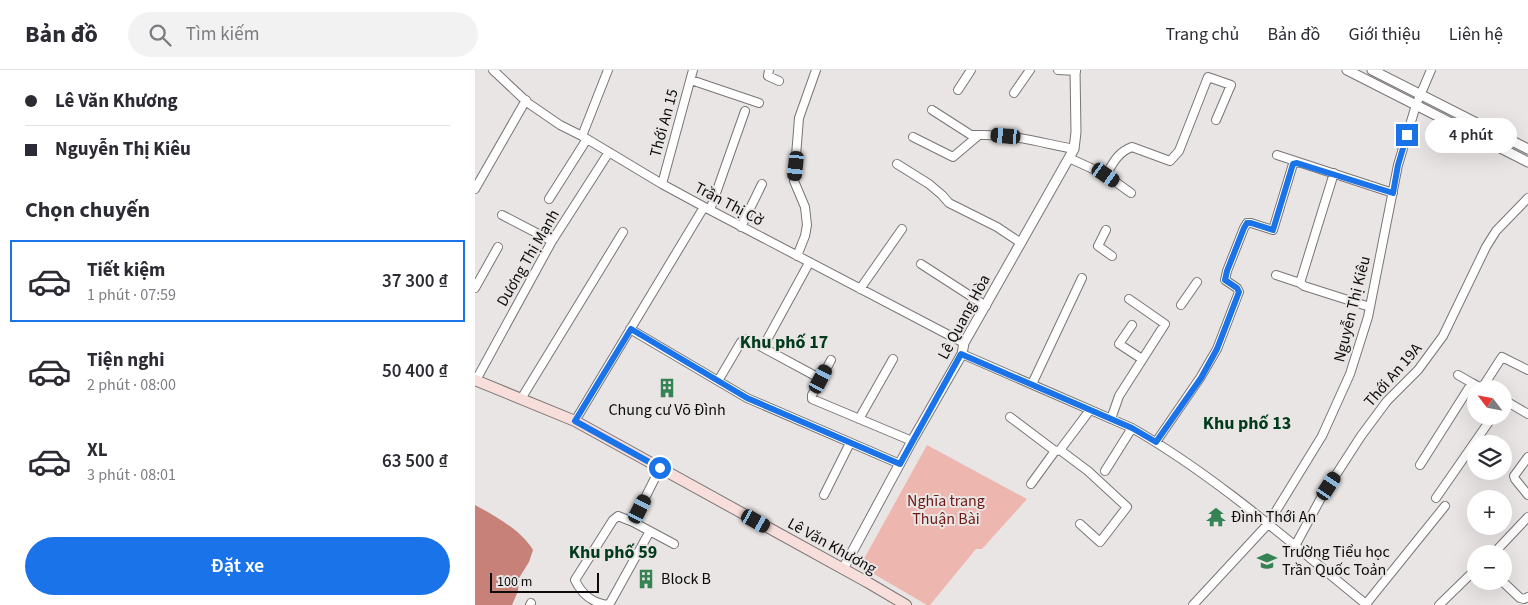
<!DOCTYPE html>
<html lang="vi">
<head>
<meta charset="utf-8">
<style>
  body { margin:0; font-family:"Source Sans 3",sans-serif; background:#f2f2f3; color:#2b2b33; height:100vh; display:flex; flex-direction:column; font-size:19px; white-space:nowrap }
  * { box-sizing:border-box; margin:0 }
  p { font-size:16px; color:#7c7c81 }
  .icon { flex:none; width:28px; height:28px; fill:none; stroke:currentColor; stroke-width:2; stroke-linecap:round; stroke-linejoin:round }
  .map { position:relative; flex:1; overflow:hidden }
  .details { display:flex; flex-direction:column; background:#fff; width:475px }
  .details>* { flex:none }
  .banner { display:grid; align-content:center; height:110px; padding:0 25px; background:#fff }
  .needle { width:32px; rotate:302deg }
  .controls { position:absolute; left:992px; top:310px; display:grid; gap:10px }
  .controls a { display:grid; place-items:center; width:45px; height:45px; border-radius:50%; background:#fff; box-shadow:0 5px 20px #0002; font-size:25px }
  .scale { position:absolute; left:15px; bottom:12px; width:109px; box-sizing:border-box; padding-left:5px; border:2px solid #0c0b0b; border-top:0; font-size:14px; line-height:18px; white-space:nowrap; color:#0c0b0b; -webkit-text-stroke:4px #eae5e5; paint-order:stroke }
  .end { position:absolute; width:22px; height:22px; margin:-11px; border:6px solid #1a73e8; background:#fff; box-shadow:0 0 0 2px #fff }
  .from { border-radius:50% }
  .bubble { position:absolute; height:35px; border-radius:18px; background:#fff; box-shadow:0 5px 20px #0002; font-size:16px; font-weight:600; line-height:35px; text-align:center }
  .car { position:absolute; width:15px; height:30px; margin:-15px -8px; border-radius:6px; box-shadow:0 0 4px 1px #0007; background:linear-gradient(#222 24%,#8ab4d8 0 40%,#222 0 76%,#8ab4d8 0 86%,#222 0) }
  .banner b { display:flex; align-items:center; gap:18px; height:48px; font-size:19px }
  .banner b+b { border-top:1px solid #e1e1e2 }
  .banner i { width:12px; height:12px; background:#2b2b33 }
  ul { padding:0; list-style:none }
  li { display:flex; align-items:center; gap:15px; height:82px; margin:0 10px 8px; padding:0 15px; border:2px solid transparent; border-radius:0px }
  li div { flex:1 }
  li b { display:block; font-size:19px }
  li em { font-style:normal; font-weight:600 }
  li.selected { border-color:#1a73e8 }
  li>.icon { width:45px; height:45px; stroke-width:1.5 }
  h2 { padding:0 25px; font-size:22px; line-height:60px }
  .action { display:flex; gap:10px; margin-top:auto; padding:10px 25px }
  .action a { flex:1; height:58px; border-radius:30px; background:#1a73e8; color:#fff; font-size:20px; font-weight:600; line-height:58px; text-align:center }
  header { display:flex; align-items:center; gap:30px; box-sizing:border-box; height:70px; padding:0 25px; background:#fff; border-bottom:1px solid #e1e1e2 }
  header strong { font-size:24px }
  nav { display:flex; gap:28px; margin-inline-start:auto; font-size:18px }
  .search { width:350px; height:45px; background:#f2f2f3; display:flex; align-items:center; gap:12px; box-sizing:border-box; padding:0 18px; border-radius:28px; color:#7c7c81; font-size:19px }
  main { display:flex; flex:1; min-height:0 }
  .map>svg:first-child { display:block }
  .green { fill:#edb7af }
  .water { fill:#c78178 }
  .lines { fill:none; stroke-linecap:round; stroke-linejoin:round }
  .minor-casing { stroke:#797574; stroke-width:10 }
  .tertiary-casing { stroke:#797574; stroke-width:11 }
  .secondary-casing { stroke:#797574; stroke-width:12 }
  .minor { stroke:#fff; stroke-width:8 }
  .tertiary { stroke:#fff; stroke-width:9 }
  .secondary { stroke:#f7dedb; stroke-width:10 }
  .route { stroke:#1a73e8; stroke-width:6 }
  .labels { text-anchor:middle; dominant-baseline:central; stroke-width:4; stroke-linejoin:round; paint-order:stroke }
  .street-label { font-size:16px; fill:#0c0b0b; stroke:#eae5e5 }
  .poi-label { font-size:16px; fill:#0c0b0b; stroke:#eae5e5; text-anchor:start }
  .park-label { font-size:16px; fill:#6d1814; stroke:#eae5e5 }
  .neighbourhood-label { font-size:18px; font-weight:bold; fill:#003b1c; stroke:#eae5e5 }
</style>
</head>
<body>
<header>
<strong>Bản đồ</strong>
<div class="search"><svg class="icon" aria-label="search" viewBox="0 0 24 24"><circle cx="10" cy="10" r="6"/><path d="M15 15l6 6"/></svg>Tìm kiếm</div>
<nav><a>Trang chủ</a><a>Bản đồ</a><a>Giới thiệu</a><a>Liên hệ</a></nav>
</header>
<main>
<section class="details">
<div class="banner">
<b><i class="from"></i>Lê Văn Khương</b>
<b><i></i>Nguyễn Thị Kiêu</b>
</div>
<h2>Chọn chuyến</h2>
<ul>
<li class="selected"><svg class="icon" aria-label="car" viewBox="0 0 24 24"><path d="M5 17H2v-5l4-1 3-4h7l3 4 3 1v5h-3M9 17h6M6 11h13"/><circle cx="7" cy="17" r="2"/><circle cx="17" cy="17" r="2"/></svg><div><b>Tiết kiệm</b><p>1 phút · 07:59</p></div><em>37 300 ₫</em></li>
<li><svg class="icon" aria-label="car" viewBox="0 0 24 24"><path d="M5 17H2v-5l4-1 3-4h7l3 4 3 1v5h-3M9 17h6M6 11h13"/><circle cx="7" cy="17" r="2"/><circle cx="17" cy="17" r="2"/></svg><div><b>Tiện nghi</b><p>2 phút · 08:00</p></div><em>50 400 ₫</em></li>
<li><svg class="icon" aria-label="car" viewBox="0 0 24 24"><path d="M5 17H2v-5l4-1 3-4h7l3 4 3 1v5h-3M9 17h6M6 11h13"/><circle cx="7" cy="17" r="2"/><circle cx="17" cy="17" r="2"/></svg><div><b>XL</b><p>3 phút · 08:01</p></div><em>63 500 ₫</em></li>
</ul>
<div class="action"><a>Đặt xe</a></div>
</section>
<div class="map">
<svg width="1053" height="535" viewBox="0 0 1053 535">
  <rect width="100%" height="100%" fill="#eae5e5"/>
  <path class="green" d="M452 375 552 429 507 479H501L455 535H452L385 496Z"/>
  <path class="water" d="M0 435C20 446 46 460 58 480L54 492 44 508 43 521 37 535H0Z"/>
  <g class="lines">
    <defs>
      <path id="minor" d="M18 0 53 33 85 55 107 66 187 114 235 140 489 273
        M294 0 293 6 304 11
        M583 0 601 1
        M216 10 284 33
        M483 20 496 0
        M539 23 555 0
        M457 40 496 65H504
        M107 66 133 0
        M438 67 478 87 504 65C537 64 567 73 599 79
        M802 85 918 123
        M594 88 631 105C638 93 643 82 657 77L695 91 704 81 733 7 756 15 741 50
        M422 94 454 114 467 125 474 133 522 157 546 173
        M631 105 656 123
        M187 114 218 0
        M0 119 51 30
        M74 129 112 69
        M235 140 270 41
        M27 145 77 171
        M266 157 287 114
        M631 160 623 176 637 186
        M322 186 330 166 332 155 330 137 319 111 324 48 341 0
        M446 194 511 236
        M801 205 825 213 829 216 895 237
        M825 213 859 103
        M0 218 23 177
        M385 219 427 159
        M706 235 722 212
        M657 255 644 274 667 289
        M155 259 272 328 425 394
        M288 277 334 193
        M487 284 657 358C742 407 816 473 892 535
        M983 305 997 313
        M346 309 356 290
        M1 310 77 171 134 82
        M243 311 266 272 272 269 346 309 337 325V329L437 371
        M557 314 607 208
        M1007 318 1027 287 1053 300
        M46 329 148 162
        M1029 330 1053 344
        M535 347 580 381 585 380
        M384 349 418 289
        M636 349 644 326 690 254 654 229
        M100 351 229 137
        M681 372 725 308 742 279 764 222 762 218 750 210 752 201 769 158 772 153H776L798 160 818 94 821 93
        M1053 387 1039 406 1040 409 1053 425
        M945 395 997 313 1008 319
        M630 401 657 358
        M556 414 580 381
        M349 425 375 373
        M961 428 1018 346
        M158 452 199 474
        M605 454 625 472 652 437 613 401 585 380 615 340
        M175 461 134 535C117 533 107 525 100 510L138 450 143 446 158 452 185 398
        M820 476 846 428 886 366 912 331 943 300 968 266 1011 177 1021 161 1053 128
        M1018 484 1053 447
        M1027 511 1045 528 1049 529 1053 527
        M891 534 970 436
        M55 535 56 533
        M718 535 793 454 847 366 875 304 893 247 923 95 941 35 956 0
        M964 535 1001 499"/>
      <path id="tertiary" d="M872 0 1053 92
        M897 0 1053 79
        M368 499 437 371 487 284 489 273 599 79 601 62 600 0"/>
      <path id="secondary" d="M0 310 100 351 392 512 431 535"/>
    </defs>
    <use href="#minor" class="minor-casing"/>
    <use href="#tertiary" class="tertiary-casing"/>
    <use href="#secondary" class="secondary-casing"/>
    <use href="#minor" class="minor"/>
    <use href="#tertiary" class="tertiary"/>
    <use href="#secondary" class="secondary"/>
  </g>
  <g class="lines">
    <path class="route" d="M185 398 100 351 156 259 272 328 425 394 486 284 657 358 681 372 726 308 742 279 764 222 762 218 750 210 752 201 769 158 772 153H776L798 160 818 94 822 93 918 123 923 95 932 65"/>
  </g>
  <defs>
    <symbol id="building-bare" viewBox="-9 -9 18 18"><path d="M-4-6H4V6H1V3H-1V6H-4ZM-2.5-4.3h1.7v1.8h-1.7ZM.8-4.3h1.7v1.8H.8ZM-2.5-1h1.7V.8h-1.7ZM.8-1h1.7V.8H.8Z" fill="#358353" stroke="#eae5e5" stroke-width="2.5" paint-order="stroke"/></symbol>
    <symbol id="temple-bare" viewBox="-9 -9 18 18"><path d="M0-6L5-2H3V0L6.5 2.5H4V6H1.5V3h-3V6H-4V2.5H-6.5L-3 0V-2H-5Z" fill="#358353" stroke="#eae5e5" stroke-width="2.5" paint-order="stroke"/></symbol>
    <symbol id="school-bare" viewBox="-9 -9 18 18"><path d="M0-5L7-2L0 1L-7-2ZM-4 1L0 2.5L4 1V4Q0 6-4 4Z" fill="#358353" stroke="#eae5e5" stroke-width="2.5" paint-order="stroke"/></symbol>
  </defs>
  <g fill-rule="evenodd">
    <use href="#building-bare" x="178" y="304" width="28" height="28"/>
    <use href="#temple-bare" x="727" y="433" width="28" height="28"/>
    <use href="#school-bare" x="778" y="477" width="28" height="28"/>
    <use href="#building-bare" x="157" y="495" width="28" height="28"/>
  </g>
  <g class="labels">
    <g class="street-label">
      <text transform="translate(189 53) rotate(-75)">Thới An 15</text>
      <text transform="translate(254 134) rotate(28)">Trần Thị Cờ</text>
      <text transform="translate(53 188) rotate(-60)">Dương Thị Mạnh</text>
      <text transform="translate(877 239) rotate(-76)">Nguyễn Thị Kiêu</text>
      <text transform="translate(489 247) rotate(-62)">Lê Quang Hòa</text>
      <text transform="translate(918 305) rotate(-49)">Thới An 19A</text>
      <text transform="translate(357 476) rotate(29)">Lê Văn Khương</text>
    </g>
    <g class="poi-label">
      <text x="192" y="340" text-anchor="middle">Chung cư Võ Đình</text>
      <text x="756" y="447">Đình Thới An</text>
      <text x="807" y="482">Trường Tiểu học<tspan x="807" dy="18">Trần Quốc Toản</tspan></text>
      <text x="186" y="509">Block B</text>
    </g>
    <g class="park-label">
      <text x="471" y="431">Nghĩa trang<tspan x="471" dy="18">Thuận Bài</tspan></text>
    </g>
    <g class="neighbourhood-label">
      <text x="309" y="272">Khu phố 17</text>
      <text x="772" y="353">Khu phố 13</text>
      <text x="138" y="482">Khu phố 59</text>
    </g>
  </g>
</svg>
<div class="controls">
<a><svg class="needle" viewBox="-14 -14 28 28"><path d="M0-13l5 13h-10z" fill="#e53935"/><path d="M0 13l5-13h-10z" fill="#7c7c81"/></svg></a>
<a><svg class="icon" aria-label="layers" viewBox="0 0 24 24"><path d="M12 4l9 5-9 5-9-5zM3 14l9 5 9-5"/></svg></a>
<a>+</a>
<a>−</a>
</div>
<div class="scale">100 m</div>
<i class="end from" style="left:185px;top:398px"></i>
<i class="end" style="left:932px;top:65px"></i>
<div class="bubble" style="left:950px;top:48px;width:92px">4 phút</div>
<i class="car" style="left:531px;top:66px;rotate:275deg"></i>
<i class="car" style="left:321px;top:96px;rotate:186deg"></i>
<i class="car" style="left:631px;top:105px;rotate:125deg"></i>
<i class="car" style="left:346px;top:309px;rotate:28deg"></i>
<i class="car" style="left:854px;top:416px;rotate:33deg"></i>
<i class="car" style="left:165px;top:439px;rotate:27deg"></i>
<i class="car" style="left:281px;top:451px;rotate:119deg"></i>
</div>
</main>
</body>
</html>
